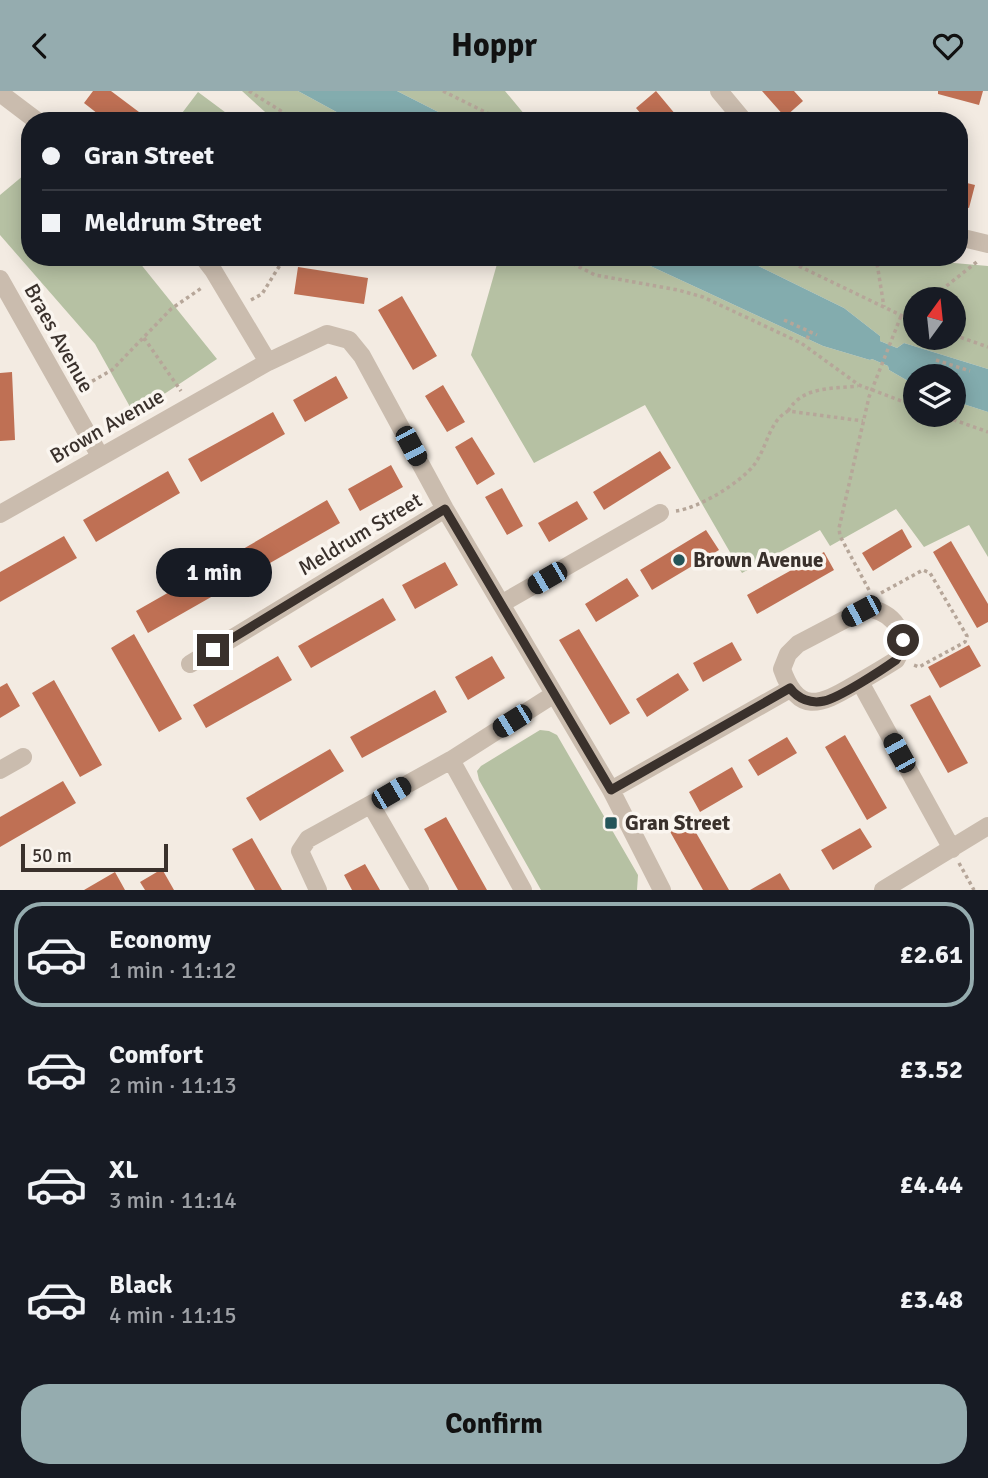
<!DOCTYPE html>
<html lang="en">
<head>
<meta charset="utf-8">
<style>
  body { margin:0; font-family:Signika,sans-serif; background:#20242c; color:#f1f3f6; height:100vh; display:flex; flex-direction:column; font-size:26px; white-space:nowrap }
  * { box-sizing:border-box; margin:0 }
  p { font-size:23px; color:#9ea1a6 }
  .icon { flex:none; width:38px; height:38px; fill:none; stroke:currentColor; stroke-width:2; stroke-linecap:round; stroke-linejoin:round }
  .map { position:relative; height:799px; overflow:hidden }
  .panel { display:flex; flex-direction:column; background:#171b24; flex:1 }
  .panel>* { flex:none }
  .guide { position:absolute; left:21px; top:21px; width:947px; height:154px; border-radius:28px; box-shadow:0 4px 18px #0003; display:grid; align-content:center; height:154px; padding:0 21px; background:#171b24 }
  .needle { width:46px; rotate:15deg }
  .buttons { position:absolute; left:903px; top:196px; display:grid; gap:14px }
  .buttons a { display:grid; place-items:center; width:63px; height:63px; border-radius:50%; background:#171b24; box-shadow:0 4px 18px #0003; font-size:35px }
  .scale { position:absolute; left:21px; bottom:18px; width:147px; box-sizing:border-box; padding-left:7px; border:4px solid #3a312c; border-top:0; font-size:19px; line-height:24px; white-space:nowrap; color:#3a312c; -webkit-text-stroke:5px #faf5ef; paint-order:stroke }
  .end { position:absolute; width:32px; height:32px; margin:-16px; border:9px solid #3a312c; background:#fff; box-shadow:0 0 0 4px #fff }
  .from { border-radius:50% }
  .bubble { position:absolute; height:49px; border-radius:24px; background:#171b24; box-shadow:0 4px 18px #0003; font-size:23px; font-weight:700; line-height:49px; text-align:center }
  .car { position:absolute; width:21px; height:42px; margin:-21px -10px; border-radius:9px; box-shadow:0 0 5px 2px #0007; background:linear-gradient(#222 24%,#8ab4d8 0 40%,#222 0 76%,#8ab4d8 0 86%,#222 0) }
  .guide b { display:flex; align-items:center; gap:24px; height:66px; font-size:26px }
  .guide b+b { border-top:2px solid #363941 }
  .guide i { width:18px; height:18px; background:#f1f3f6 }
  ul { padding:12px 0 0; list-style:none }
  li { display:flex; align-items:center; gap:21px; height:105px; margin:0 14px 10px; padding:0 7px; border:4px solid transparent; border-radius:28px }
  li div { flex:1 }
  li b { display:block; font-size:26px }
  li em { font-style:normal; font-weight:700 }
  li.on { border-color:#95acaf }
  li>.icon { width:63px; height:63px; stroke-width:1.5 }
  .button { display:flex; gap:14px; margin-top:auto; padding:14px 21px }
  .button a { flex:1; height:80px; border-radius:28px; background:#95acaf; color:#111; font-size:28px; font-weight:700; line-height:80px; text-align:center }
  header { display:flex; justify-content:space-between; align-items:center; height:91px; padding:0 21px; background:#95acaf; color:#111; font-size:32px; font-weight:700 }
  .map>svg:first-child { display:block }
  .green { fill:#b6c1a3; fill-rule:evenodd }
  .water { fill:#83acae }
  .building { fill:#bf7054 }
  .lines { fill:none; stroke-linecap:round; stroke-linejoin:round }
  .path { stroke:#b6a699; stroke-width:3.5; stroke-dasharray:3.5 3.5; stroke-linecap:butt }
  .minor { stroke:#cabcae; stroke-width:18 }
  .route { stroke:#3a312c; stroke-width:9 }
  .poi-dot { fill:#245559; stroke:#faf5ef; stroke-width:2.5 }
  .labels { text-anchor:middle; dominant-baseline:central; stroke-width:7; stroke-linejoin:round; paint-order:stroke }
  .street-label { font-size:21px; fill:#3a312c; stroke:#faf5ef }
  .poi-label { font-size:21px; font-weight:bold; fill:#3a312c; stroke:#faf5ef; text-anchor:start }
</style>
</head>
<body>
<header><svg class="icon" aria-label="back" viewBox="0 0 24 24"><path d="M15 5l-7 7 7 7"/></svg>Hoppr<svg class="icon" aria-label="heart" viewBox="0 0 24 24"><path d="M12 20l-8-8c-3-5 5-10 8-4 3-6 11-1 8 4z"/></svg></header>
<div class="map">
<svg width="988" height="799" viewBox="0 0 988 799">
  <rect width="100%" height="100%" fill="#f3ebe2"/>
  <path class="green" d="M242 0H298L353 30H275Z
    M397 0H505L530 30H456Z
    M198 1 237 30H176Z
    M30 79V166H135L217 268 134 323 95 253 0 144V104Z
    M499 166H631L823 255 870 269 872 268 888 275 889 279 915 294V324H954V310L988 321V466L969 434 924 456 896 418 830 455 820 439 742 482 645 314 534 372 471 264Z
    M740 166H930L954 172 988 175V278L904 252 897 257 880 250V245L844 217ZM915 208H954V247H915Z
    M540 639 549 640 557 644 638 784 637 799H541L479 689 477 680 481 675Z"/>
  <path class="water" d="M298 0H397L456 30H353Z
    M631 166H740L844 217 880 245V250L897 257 904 252 988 278V321L954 310V285H915V294L889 279 888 275 872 268 870 269 823 255Z"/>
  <path class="building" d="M93 0H111L151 30H107L84 12Z
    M656 0 681 30H647L636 17Z
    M762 0H794L803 10 785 26Z
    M938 0H983L979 14 938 3Z
    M959 90 975 94 969 117 959 114Z
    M298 176 368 187 364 213 294 203Z
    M402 205 437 265 413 279 378 219Z
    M12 281 15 349 0 350V282Z
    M336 285 348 307 305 331 293 309Z
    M443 294 465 331 447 341 425 305Z
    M273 321 285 343 201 391 188 368Z
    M472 346 495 383 477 394 455 356Z
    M660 360 671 377 604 419 593 401Z
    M391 374 403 396 360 420 348 398Z
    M168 380 180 402 96 451 83 429Z
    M502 397 523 435 507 444 485 406Z
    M327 409 340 432 256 480 243 458Z
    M577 410 588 428 549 451 538 432Z
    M902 438 912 456 873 480 862 462Z
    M706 439 719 459 652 499 640 479Z
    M64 445 77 467 0 511V481Z
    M951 450 988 513V531L977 537 933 461Z
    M824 461 834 479 757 523 747 504Z
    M222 471 234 493 148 542 136 520Z
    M445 471 458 494 415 518 402 494Z
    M627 487 639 505 596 531 585 513Z
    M383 507 396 529 311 577 298 555Z
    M579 538 630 622 610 634 559 549Z
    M134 543 182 628 159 641 111 557Z
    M732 551 742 569 703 591 693 572Z
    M969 554 981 575 940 597 928 576Z
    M278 565 292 589 206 637 193 614Z
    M492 565 505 587 468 609 455 586Z
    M678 582 689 599 647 626 636 608Z
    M54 589 102 674 80 686 32 602Z
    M7 592 20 615 0 627V596Z
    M435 599 447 621 362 667 350 646Z
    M930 604 968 672 948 682 910 614Z
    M845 644 887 717 867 729 825 656Z
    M787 646 797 662 758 685 748 669Z
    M330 658 344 680 260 730 246 707Z
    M732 676 743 696 700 721 689 701Z
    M63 690 76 712 0 756V726Z
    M446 726 487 799H458L424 738Z
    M687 726 729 799H703L668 737Z
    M860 737 872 756 833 779 821 759Z
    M252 747 282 799H255L232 758Z
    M365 773 380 799H352L344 784Z
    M162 778 174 799H145L140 791Z
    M115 781 125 799H84Z
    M780 782 790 799H750Z"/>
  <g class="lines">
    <path class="path" d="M249 0 297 30
      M443 0 503 30
      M560 166 595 184 678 199 703 206 801 252 859 294 915 315
      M780 166 915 231
      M876 166 884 216
      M930 208 978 170
      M251 209 262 203 285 166
      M906 227 915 220
      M784 229 817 244
      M954 244 988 256
      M144 247 181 300
      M807 248 810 241
      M936 269 970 280
      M80 297 112 279 171 218 203 196
      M788 320C803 295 831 298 858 295
      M940 324 988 341
      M676 420C699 417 740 392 754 374 767 357 769 330 788 320L863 330
      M869 499 840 445 839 437 869 306 901 225
      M881 502 923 479 930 482 967 545 965 551 919 576 911 573
      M959 772 974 799"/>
    <path class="minor" d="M719 0 744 30
      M0 2 37 30
      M959 146 988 153
      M203 166 213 179 268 271
      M0 188 100 365
      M0 423 268 271 327 243 349 249 362 265 445 418 611 699 662 799
      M501 513 660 422
      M872 518C896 524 910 546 896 569 882 578 868 586 854 594 820 614 798 624 782 578L788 563 798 553 861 520Z
      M190 573 445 418
      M860 591 952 758
      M451 669 523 799
      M0 679 23 666
      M611 699 790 598
      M371 714 420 799
      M318 799 300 760 308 748 451 669 553 604
      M883 799 988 735"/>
  </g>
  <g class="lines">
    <path class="route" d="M213 559 445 418 611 699 790 597C798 608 811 613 824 610 839 607 882 579 896 569L902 559 903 549"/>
  </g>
  <g class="poi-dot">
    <circle cx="679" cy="469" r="7"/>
    <rect x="604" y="725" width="14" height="14" rx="3.5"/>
  </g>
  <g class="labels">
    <g class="street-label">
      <text transform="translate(59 247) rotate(61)">Braes Avenue</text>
      <text transform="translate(107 335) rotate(-30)">Brown Avenue</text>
      <text transform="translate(360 443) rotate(-31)">Meldrum Street</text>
    </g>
    <g class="poi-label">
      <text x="693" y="469">Brown Avenue</text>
      <text x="625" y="732">Gran Street</text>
    </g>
  </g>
</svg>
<div class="buttons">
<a><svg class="needle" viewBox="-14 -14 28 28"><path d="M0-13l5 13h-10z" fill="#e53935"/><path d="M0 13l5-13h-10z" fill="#9ea1a6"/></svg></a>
<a><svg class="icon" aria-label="layers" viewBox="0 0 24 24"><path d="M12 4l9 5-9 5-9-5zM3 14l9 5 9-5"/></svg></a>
</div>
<div class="scale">50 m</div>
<i class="end from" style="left:903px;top:549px"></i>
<i class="end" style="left:213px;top:559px"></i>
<div class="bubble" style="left:156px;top:457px;width:116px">1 min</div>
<i class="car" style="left:411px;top:355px;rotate:152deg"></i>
<i class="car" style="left:547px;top:487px;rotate:240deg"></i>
<i class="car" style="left:861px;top:520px;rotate:242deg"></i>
<i class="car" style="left:512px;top:630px;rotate:238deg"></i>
<i class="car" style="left:899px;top:662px;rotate:331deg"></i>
<i class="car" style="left:391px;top:702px;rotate:60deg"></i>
<div class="guide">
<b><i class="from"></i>Gran Street</b>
<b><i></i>Meldrum Street</b>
</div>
</div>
<section class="panel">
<ul>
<li class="on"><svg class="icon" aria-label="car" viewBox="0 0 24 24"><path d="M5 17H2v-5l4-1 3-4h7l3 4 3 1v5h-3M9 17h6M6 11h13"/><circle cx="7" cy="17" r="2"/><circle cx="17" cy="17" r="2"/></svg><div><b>Economy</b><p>1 min · 11:12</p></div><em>£2.61</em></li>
<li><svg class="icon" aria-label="car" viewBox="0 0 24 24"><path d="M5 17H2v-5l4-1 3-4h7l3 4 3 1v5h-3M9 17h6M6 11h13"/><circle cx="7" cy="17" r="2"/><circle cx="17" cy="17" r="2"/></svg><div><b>Comfort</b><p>2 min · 11:13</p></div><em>£3.52</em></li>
<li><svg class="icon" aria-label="car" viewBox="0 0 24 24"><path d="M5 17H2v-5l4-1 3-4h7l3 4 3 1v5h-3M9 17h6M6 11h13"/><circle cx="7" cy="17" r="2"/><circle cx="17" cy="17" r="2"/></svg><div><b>XL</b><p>3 min · 11:14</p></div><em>£4.44</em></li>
<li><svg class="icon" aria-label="car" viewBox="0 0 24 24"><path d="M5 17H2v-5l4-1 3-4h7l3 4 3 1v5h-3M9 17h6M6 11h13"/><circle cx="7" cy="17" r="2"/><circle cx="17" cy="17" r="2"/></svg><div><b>Black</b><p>4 min · 11:15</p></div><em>£3.48</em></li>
</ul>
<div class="button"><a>Confirm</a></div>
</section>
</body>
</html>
